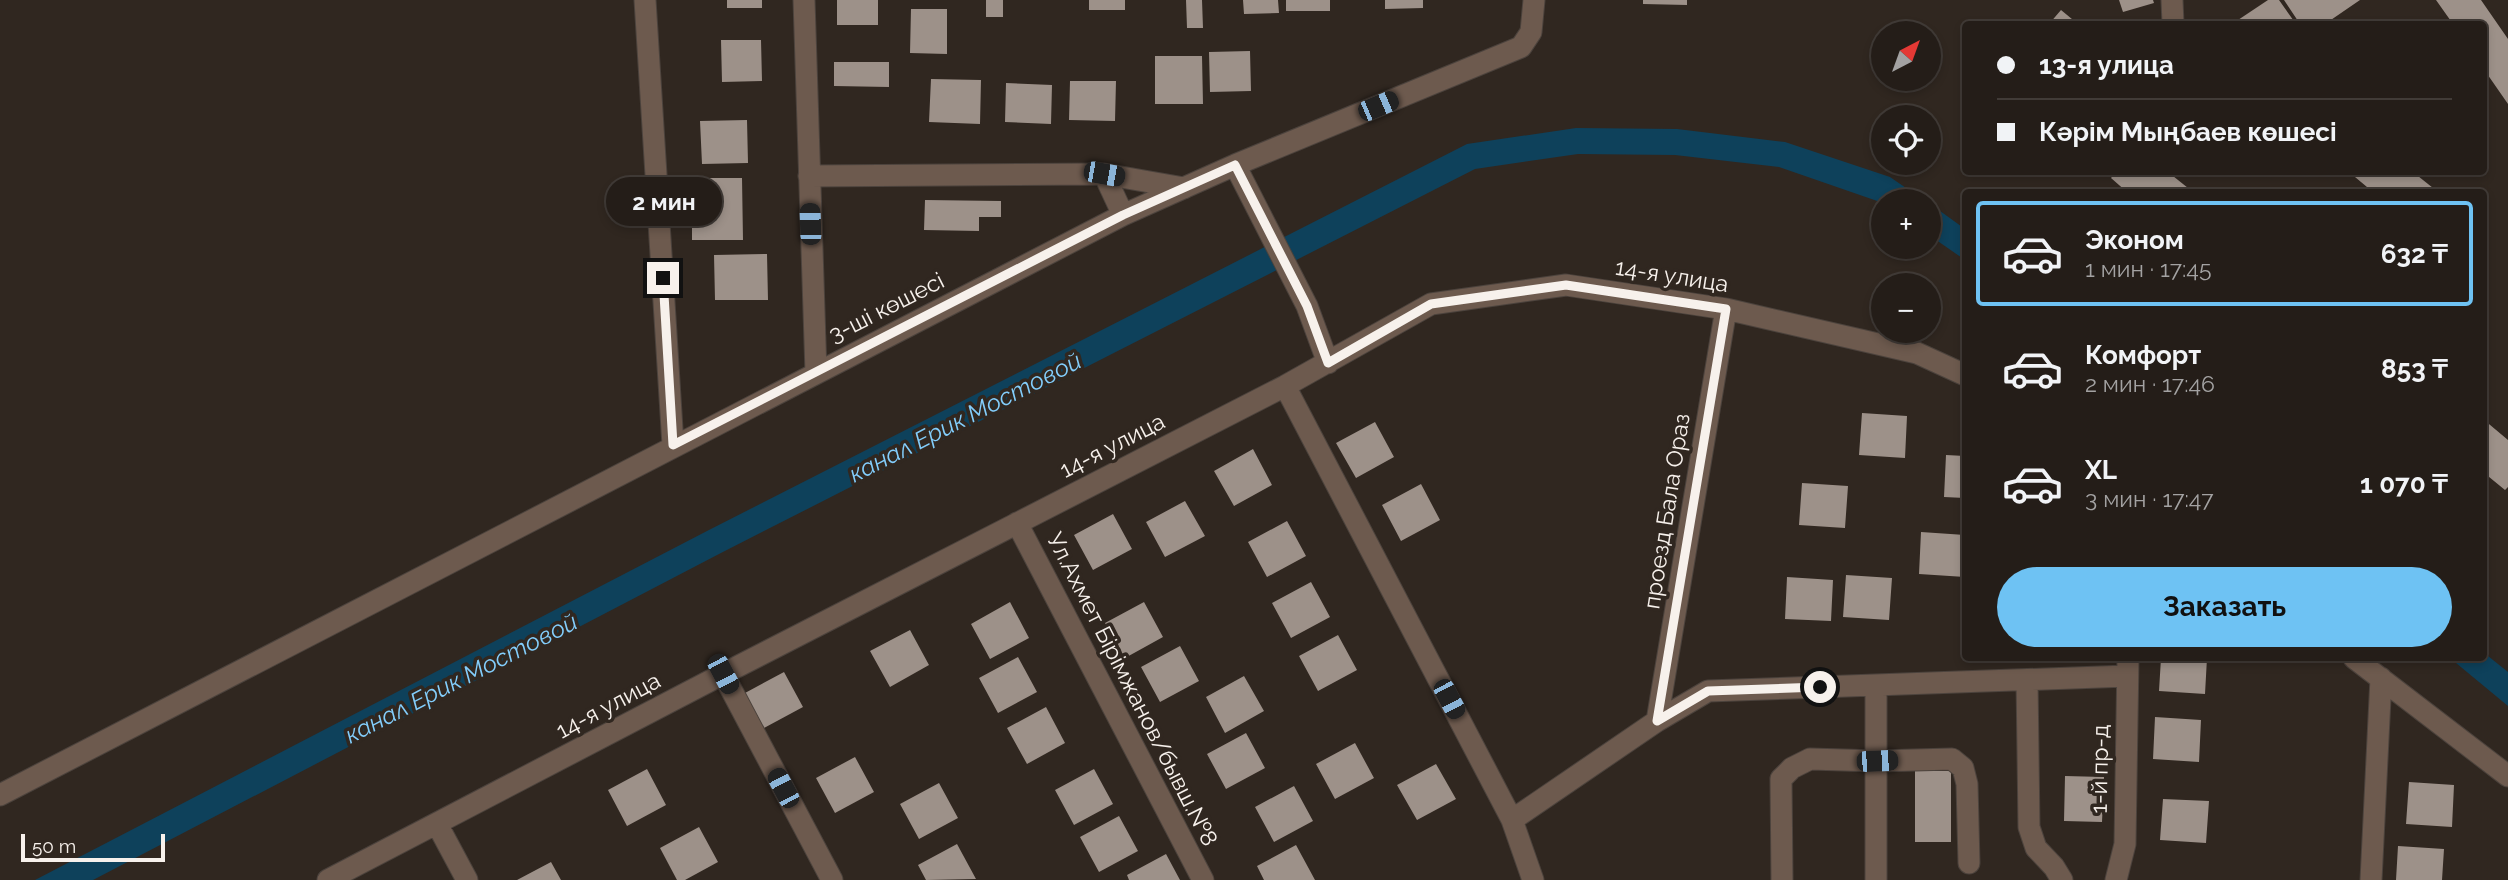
<!DOCTYPE html>
<html lang="ru">
<head>
<meta charset="utf-8">
<style>
  body { margin:0; font-family:Raleway,sans-serif; background:#302a25; color:#f1f3f6; height:100vh; display:flex; flex-direction:column; font-size:26px; white-space:nowrap }
  * { box-sizing:border-box; margin:0 }
  p { font-size:23px; color:#a3a2a2 }
  .icon { flex:none; width:38px; height:38px; fill:none; stroke:currentColor; stroke-width:2; stroke-linecap:round; stroke-linejoin:round }
  .map { position:relative; flex:1; overflow:hidden }
  .drawer { position:absolute; left:1962px; top:189px; width:525px; height:472px; display:flex; flex-direction:column; background:#241d18; border-radius:7px; box-shadow:0 4px 10px #0003,0 0 0 2px #413b37 }
  .drawer>* { flex:none }
  .banner { position:absolute; left:1962px; top:21px; width:525px; height:154px; border-radius:7px; box-shadow:0 4px 10px #0003,0 0 0 2px #413b37; display:grid; align-content:center; height:154px; padding:0 35px; background:#241d18 }
  .needle { width:46px; rotate:41deg }
  .tools { position:absolute; left:1871px; top:21px; display:grid; gap:14px }
  .tools a { display:grid; place-items:center; width:70px; height:70px; border-radius:50%; background:#241d18; box-shadow:0 4px 10px #0003,0 0 0 2px #413b37; font-size:35px }
  .scale { position:absolute; left:21px; bottom:18px; width:144px; box-sizing:border-box; padding-left:7px; border:4px solid #f7f1ec; border-top:0; font-size:19px; line-height:24px; white-space:nowrap; color:#f7f1ec; -webkit-text-stroke:5px #302720; paint-order:stroke }
  .end { position:absolute; width:32px; height:32px; margin:-16px; border:9px solid #f7f1ec; background:#111; box-shadow:0 0 0 4px #111 }
  .from { border-radius:50% }
  .bubble { position:absolute; height:49px; border-radius:24px; background:#241d18; box-shadow:0 4px 10px #0003,0 0 0 2px #413b37; font-size:23px; font-weight:700; line-height:49px; text-align:center }
  .car { position:absolute; width:21px; height:42px; margin:-21px -10px; border-radius:9px; box-shadow:0 0 5px 2px #0007; background:linear-gradient(#222 24%,#8ab4d8 0 40%,#222 0 76%,#8ab4d8 0 86%,#222 0) }
  .banner b { display:flex; align-items:center; gap:24px; height:66px; font-size:26px }
  .banner b+b { border-top:2px solid #413b37 }
  .banner i { width:18px; height:18px; background:#f1f3f6 }
  ul { padding:12px 0 0; list-style:none }
  li { display:flex; align-items:center; gap:21px; height:105px; margin:0 14px 10px; padding:0 21px; border:4px solid transparent; border-radius:7px }
  li div { flex:1 }
  li b { display:block; font-size:26px }
  li em { font-style:normal; font-weight:700 }
  li.selected { border-color:#6ec2f3 }
  li>.icon { width:63px; height:63px; stroke-width:1.5 }
  .action { display:flex; gap:14px; margin-top:auto; padding:14px 35px }
  .action a { flex:1; height:80px; border-radius:42px; background:#6ec2f3; color:#111; font-size:28px; font-weight:700; line-height:80px; text-align:center }
  .map>svg:first-child { display:block }
  .water { fill:#0e415b }
  .building { fill:#9d9189 }
  .lines { fill:none; stroke-linecap:round; stroke-linejoin:round }
  .minor-casing { stroke:#4c433d; stroke-width:23 }
  .minor { stroke:#6d5a4e; stroke-width:21 }
  .route { stroke:#f7f1ec; stroke-width:9 }
  .labels { text-anchor:middle; dominant-baseline:central; stroke-width:7; stroke-linejoin:round; paint-order:stroke }
  .street-label { font-size:23px; fill:#f7f1ec; stroke:#302720 }
  .water-label { font-size:24px; font-style:italic; fill:#83cefc; stroke:#302720 }
</style>
</head>
<body>
<div class="map">
<svg width="2508" height="880" viewBox="0 0 2508 880">
  <rect width="100%" height="100%" fill="#302720"/>
  <path class="water" d="M1576 128 1677 129 1785 142 1890 177 1925 201H1883V203L1779 167 1675 155 1578 154 1475 169 719 554 93 880H35L707 531 1467 144Z
    M1929 203 1965 229V260L1929 235Z
    M2483 652 2508 672V706L2450 658H2483Z"/>
  <path class="building" d="M727 0H762V8H727Z
    M837 0H878V25H837Z
    M986 0H1003V17H986Z
    M1089 0H1125V10H1089Z
    M1186 0H1202L1203 28H1187Z
    M1243 0H1278L1279 13 1244 14Z
    M1286 0H1330V11H1286Z
    M1385 0H1423V8L1385 9Z
    M1643 0H1687V5L1643 4Z
    M2119 0H2153L2154 3 2123 12Z
    M2268 0H2279L2296 24H2232Z
    M2284 0H2360L2325 24H2300Z
    M2436 0H2481L2508 39V104L2483 68V24H2453Z
    M911 9H947V54L910 53Z
    M2061 10 2078 24H2049Z
    M721 40H761L762 81 722 82Z
    M1250 51 1251 91 1210 92 1209 52Z
    M1155 56H1202L1203 104H1155Z
    M834 62H889V87L834 86Z
    M931 79 981 80 980 124 929 122Z
    M1070 81H1116L1115 121 1069 120Z
    M1006 83 1052 85 1051 124 1005 122Z
    M747 120 748 163 702 164 700 121Z
    M2116 172H2168L2193 192H2127L2111 178Z
    M2349 172H2413L2438 192H2373Z
    M704 178H742L743 240H692V221H704Z
    M925 200 1001 201V217H979V231L924 230Z
    M767 254 768 300H715L714 255Z
    M1862 413 1907 416 1905 458 1859 455Z
    M2483 419 2508 440V487L2505 490 2483 472Z
    M1375 422 1394 457 1356 478 1336 443Z
    M1253 449 1272 485 1234 506 1214 471Z
    M1946 455 1965 456V498L1944 497Z
    M1802 483 1848 486 1845 528 1799 525Z
    M1421 484 1440 520 1401 541 1382 505Z
    M1185 501 1205 536 1165 557 1146 522Z
    M1113 514 1132 549 1093 570 1074 535Z
    M1287 521 1306 556 1267 577 1248 542Z
    M1921 532 1965 535V577L1919 574Z
    M1846 575 1892 578 1889 620 1843 617Z
    M1787 577 1833 580 1831 621 1785 619Z
    M1311 582 1330 617 1291 638 1272 603Z
    M1010 602 1029 638 990 659 971 624Z
    M1144 602 1163 637 1125 658 1105 623Z
    M910 630 929 665 890 687 870 651Z
    M1338 635 1357 670 1318 691 1299 656Z
    M1180 646 1199 681 1160 702 1141 667Z
    M1018 657 1037 692 998 713 979 678Z
    M2161 658H2207L2205 694 2159 691Z
    M784 672 803 707 764 728 745 693Z
    M1244 676 1264 711 1225 733 1206 697Z
    M1046 707 1065 743 1027 764 1007 728Z
    M2155 717 2201 720 2199 762 2153 759Z
    M1246 733 1265 768 1226 789 1207 754Z
    M1355 743 1374 778 1335 799 1316 764Z
    M855 757 874 792 835 813 816 778Z
    M1436 764 1456 799 1417 820 1397 785Z
    M647 769 666 805 627 826 608 790Z
    M1094 769 1113 804 1074 825 1055 790Z
    M1915 771H1951V842H1915Z
    M2065 776 2104 777 2102 822 2064 821Z
    M2409 782 2454 785 2452 827 2406 824Z
    M939 783 958 818 919 839 900 804Z
    M1294 786 1313 821 1274 842 1255 807Z
    M2163 799 2209 801 2206 843 2160 840Z
    M1119 816 1138 851 1099 872 1080 837Z
    M699 827 718 862 685 880H677L660 848Z
    M957 844 976 879 926 880 918 865Z
    M1296 845 1315 880H1264L1257 866Z
    M2398 846 2444 849 2442 880H2396Z
    M1166 854 1180 880H1129L1127 875Z
    M551 862 561 880H517Z"/>
  <g class="lines">
    <defs>
      <path id="minor" d="M645 0 673 445
        M804 0 816 373
        M2172 0 2173 24
        M1235 165 1307 306 1328 363
        M1104 174 1123 215
        M809 176 1104 174 1184 188
        M1285 386 1512 820 1533 880
        M1017 523 1203 880
        M2354 658 2508 776
        M723 674 832 880
        M2027 680 2029 827 2036 848 2054 867 2062 880
        M1876 685V880
        M1657 721 1726 309
        M0 795 1123 215 1235 165 1521 47 1531 32 1534 0
        M1512 820 1657 721 1708 691 2127 676
        M437 824 467 880
        M328 880 723 674 1285 386 1431 304 1566 285 1726 309 1917 353 1965 375
        M1782 880 1781 779 1792 768 1810 759 1877 761 1952 759 1963 768 1967 784 1969 863
        M2116 880 2125 844 2128 658
        M2371 880 2381 678"/>
    </defs>
    <use href="#minor" class="minor-casing"/>
    <use href="#minor" class="minor"/>
  </g>
  <g class="lines">
    <path class="route" d="M663 278 673 445 1123 215 1235 165 1307 306 1328 363 1431 304 1566 285 1726 309 1657 721 1708 691 1820 687"/>
  </g>
  <g class="labels">
    <g class="street-label">
      <text transform="translate(1672 275) rotate(9)">14-я улица</text>
      <text transform="translate(886 307) rotate(-27)">3-ші көшесі</text>
      <text transform="translate(1112 445) rotate(-27)">14-я улица</text>
      <text transform="translate(1666 511) rotate(-81)">проезд Бала Ораз</text>
      <text transform="translate(1133 689) rotate(63)">Ул.Ахмет Бірімжанов/бывш.№8</text>
      <text transform="translate(608 705) rotate(-28)">14-я улица</text>
      <text transform="translate(2099 769) rotate(-89)">1-й пр-д</text>
    </g>
    <g class="water-label">
      <text transform="translate(965 417) rotate(-27)">канал Ерик Мостовой</text>
      <text transform="translate(461 678) rotate(-27)">канал Ерик Мостовой</text>
    </g>
  </g>
</svg>
<div class="tools">
<a><svg class="needle" viewBox="-14 -14 28 28"><path d="M0-13l5 13h-10z" fill="#e53935"/><path d="M0 13l5-13h-10z" fill="#a3a2a2"/></svg></a>
<a><svg class="icon" aria-label="locate" viewBox="0 0 24 24"><circle cx="12" cy="12" r="6"/><path d="M12 2v4M12 18v4M2 12h4M18 12h4"/></svg></a>
<a>+</a>
<a>−</a>
</div>
<div class="scale">50 m</div>
<i class="end from" style="left:1820px;top:687px"></i>
<i class="end" style="left:663px;top:278px"></i>
<div class="bubble" style="left:606px;top:177px;width:116px">2 мин</div>
<i class="car" style="left:1378px;top:106px;rotate:67deg"></i>
<i class="car" style="left:1104px;top:174px;rotate:100deg"></i>
<i class="car" style="left:810px;top:224px;rotate:358deg"></i>
<i class="car" style="left:723px;top:674px;rotate:152deg"></i>
<i class="car" style="left:1449px;top:699px;rotate:152deg"></i>
<i class="car" style="left:1877px;top:761px;rotate:88deg"></i>
<i class="car" style="left:783px;top:788px;rotate:332deg"></i>
<div class="banner">
<b><i class="from"></i>13-я улица</b>
<b><i></i>Кәрім Мыңбаев көшесі</b>
</div>
<section class="drawer">
<ul>
<li class="selected"><svg class="icon" aria-label="car" viewBox="0 0 24 24"><path d="M5 17H2v-5l4-1 3-4h7l3 4 3 1v5h-3M9 17h6M6 11h13"/><circle cx="7" cy="17" r="2"/><circle cx="17" cy="17" r="2"/></svg><div><b>Эконом</b><p>1 мин · 17:45</p></div><em>632 ₸</em></li>
<li><svg class="icon" aria-label="car" viewBox="0 0 24 24"><path d="M5 17H2v-5l4-1 3-4h7l3 4 3 1v5h-3M9 17h6M6 11h13"/><circle cx="7" cy="17" r="2"/><circle cx="17" cy="17" r="2"/></svg><div><b>Комфорт</b><p>2 мин · 17:46</p></div><em>853 ₸</em></li>
<li><svg class="icon" aria-label="car" viewBox="0 0 24 24"><path d="M5 17H2v-5l4-1 3-4h7l3 4 3 1v5h-3M9 17h6M6 11h13"/><circle cx="7" cy="17" r="2"/><circle cx="17" cy="17" r="2"/></svg><div><b>XL</b><p>3 мин · 17:47</p></div><em>1 070 ₸</em></li>
</ul>
<div class="action"><a>Заказать</a></div>
</section>
</div>
</body>
</html>
